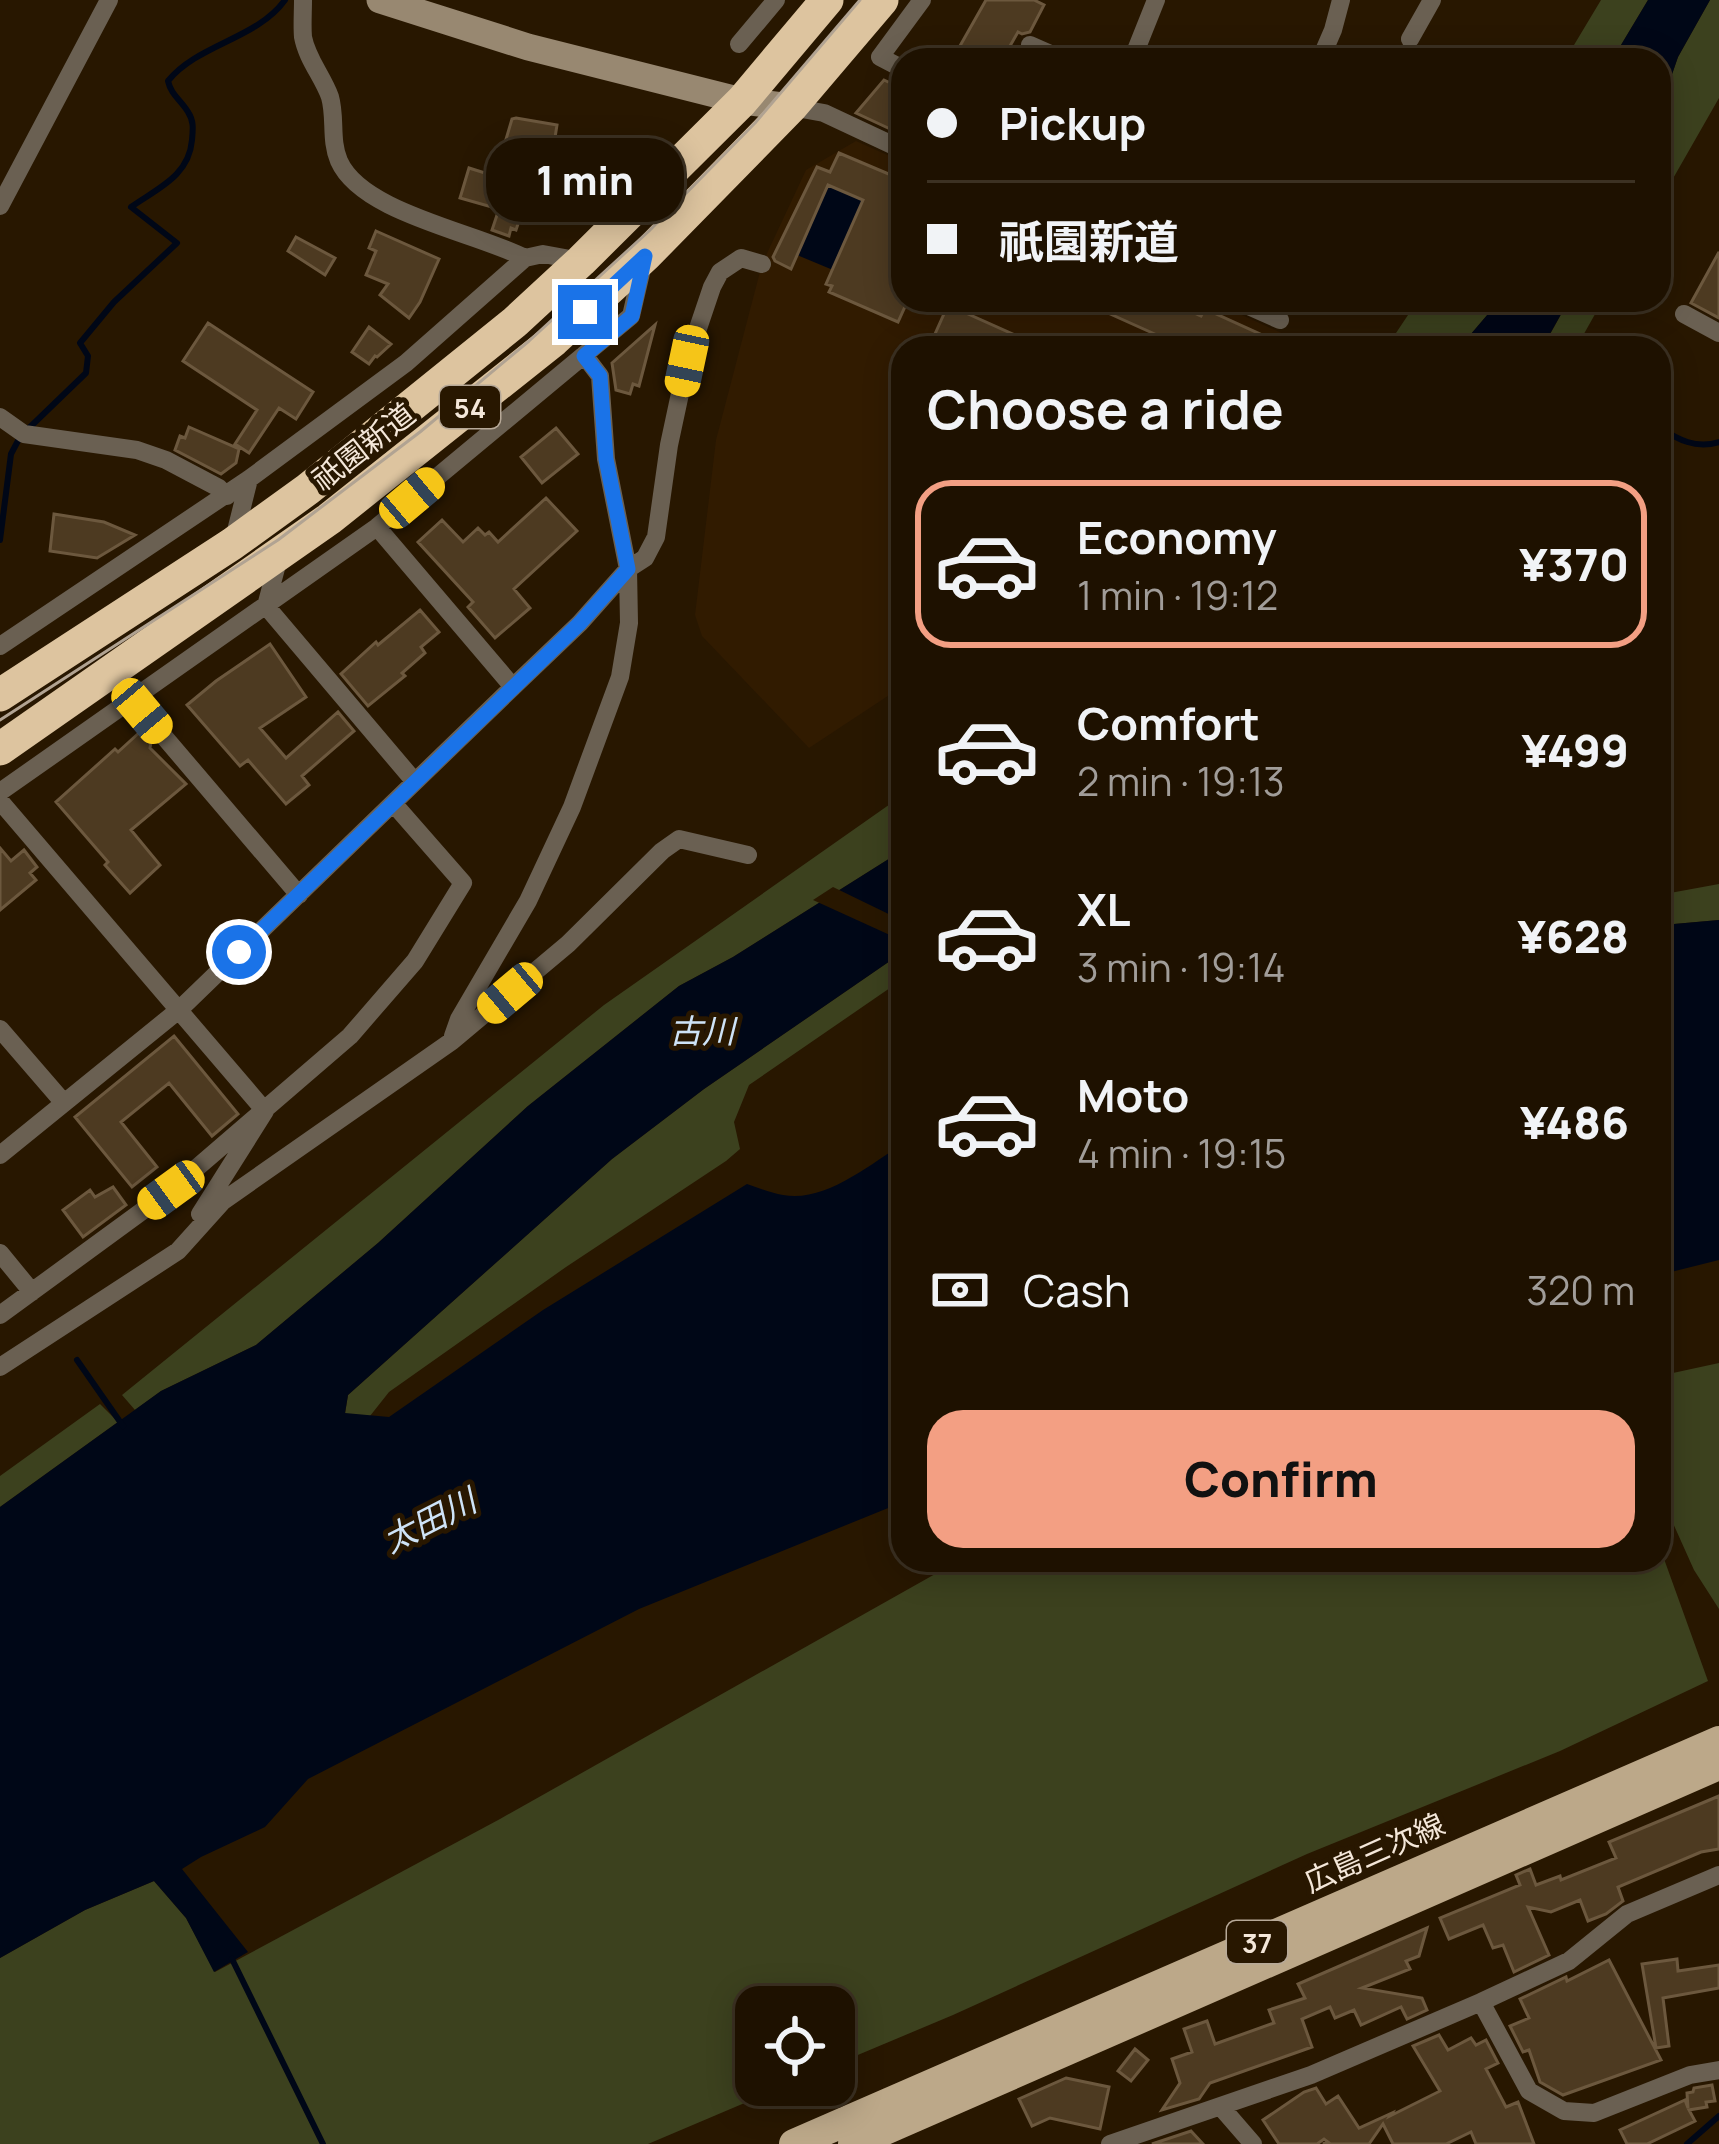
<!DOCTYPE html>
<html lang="en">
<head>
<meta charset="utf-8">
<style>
  body { margin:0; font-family:Manrope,"Noto Sans JP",sans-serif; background:#2b1f0f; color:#f1f3f6; height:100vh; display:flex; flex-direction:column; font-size:45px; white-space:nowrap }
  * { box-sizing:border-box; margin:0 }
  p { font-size:39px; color:#a19d99 }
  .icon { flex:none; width:66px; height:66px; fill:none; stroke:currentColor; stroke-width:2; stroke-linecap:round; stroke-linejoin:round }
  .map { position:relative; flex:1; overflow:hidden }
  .sheet { position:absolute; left:891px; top:336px; width:780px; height:1236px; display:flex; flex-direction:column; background:#1e1100; border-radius:36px; box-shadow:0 6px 30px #0003,0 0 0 3px #3c3122 }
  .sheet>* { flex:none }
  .hud { position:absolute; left:891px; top:48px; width:780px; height:264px; border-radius:36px; box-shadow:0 6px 30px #0003,0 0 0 3px #3c3122; display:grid; align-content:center; height:264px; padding:0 36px; background:#1e1100 }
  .tools { position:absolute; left:735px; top:1986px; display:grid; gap:24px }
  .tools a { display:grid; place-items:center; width:120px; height:120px; border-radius:24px; background:#1e1100; box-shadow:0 6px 30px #0003,0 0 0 3px #3c3122; font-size:60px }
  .end { position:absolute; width:54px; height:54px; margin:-27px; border:15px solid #1a73e8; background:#fff; box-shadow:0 0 0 6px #fff }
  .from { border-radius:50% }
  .bubble { position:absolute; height:84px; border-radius:36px; background:#1e1100; box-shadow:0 6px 30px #0003,0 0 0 3px #3c3122; font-size:39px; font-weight:800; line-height:84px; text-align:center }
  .car { position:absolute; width:36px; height:72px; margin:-36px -18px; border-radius:15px; box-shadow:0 0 9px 3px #0007; background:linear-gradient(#f5c518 24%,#345 0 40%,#f5c518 0 76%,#345 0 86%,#f5c518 0) }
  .hud b { display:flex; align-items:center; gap:42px; height:114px; font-size:45px }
  .hud b+b { border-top:3px solid #3c3122 }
  .hud i { width:30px; height:30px; background:#f1f3f6 }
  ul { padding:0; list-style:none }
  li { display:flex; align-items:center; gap:36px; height:168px; margin:0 24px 18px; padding:0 12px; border:6px solid transparent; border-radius:36px }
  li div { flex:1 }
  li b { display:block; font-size:45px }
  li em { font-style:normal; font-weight:800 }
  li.current { border-color:#f39f83 }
  li>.icon { width:108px; height:108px; stroke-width:1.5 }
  h2 { padding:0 36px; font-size:54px; line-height:144px }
  .pay { display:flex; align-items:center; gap:30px; height:132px; padding:0 36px; font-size:45px }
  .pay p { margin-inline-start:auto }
  .primary-button { display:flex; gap:24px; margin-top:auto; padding:24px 36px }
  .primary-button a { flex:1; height:138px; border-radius:36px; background:#f39f83; color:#111; font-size:48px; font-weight:800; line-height:138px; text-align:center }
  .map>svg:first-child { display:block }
  .built { fill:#311b00 }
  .green { fill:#3c411e }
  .water { fill:#000717 }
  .pier { fill:#281700 }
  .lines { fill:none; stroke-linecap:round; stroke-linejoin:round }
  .stream { stroke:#000717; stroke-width:6 }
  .building { fill:#4d3a21; stroke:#6c583e; stroke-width:3 }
  .street { stroke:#6a6052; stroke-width:18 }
  .secondary { stroke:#988871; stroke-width:27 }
  .primary { stroke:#bca889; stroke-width:30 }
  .highway { stroke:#ddc49f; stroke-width:33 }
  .tram { stroke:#b1a392; stroke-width:3 }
  .route { stroke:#1a73e8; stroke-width:15 }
  .labels { text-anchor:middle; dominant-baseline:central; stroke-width:10; stroke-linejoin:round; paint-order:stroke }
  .shield { fill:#281700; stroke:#b7a998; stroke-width:3 }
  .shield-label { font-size:27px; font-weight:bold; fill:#f4e7d9 }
  .street-label { font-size:30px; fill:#f4e7d9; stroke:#281700 }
  .water-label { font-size:33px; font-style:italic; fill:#cee3f7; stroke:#281700 }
</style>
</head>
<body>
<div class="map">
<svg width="1719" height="2144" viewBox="0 0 1719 2144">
  <rect width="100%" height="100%" fill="#281700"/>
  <path class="built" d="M856 141 903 162V300H1209L1286 335 1275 348H903V686L809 748 702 636 695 615 716 440 762 264 806 170Z"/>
  <path class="green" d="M1601 0H1648L1612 60H1565Z
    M1710 0H1719V98L1659 203V112L1678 57Z
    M1418 300H1500L1459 348H1386Z
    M1569 300H1603L1576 348 1543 347Z
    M903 795V850L733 957 679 986 528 1106 378 1243 256 1345 161 1391 135 1410 122 1395 604 1005Z
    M1719 884V920L1674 924 1659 928V895Z
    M903 952V979L749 1085 734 1122 740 1149 726 1161 566 1267 389 1392 370 1416 345 1414 348 1395 612 1159 704 1089Z
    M1719 1363V1609L1694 1570 1659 1492V1376Z
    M100 1404 118 1422 0 1507V1476Z
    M1659 1545 1708 1681 1560 1751 1307 1854 953 2015 834 2065V2007H756V2085H787L648 2144H0V1958L85 1910 154 1881 186 1918 215 1972 500 1819 960 1560H1659Z"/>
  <path class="water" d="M1648 0H1710L1678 57 1659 112V60H1612Z
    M828 185 863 200 833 270 797 255Z
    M1500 300H1569L1542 348H1459Z
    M903 850V952L704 1089 612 1159 348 1395 345 1413 389 1417 543 1310 747 1184C759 1188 771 1193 783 1195 825 1203 870 1164 903 1144V1502L639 1609 308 1779 265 1827 201 1857 182 1869 248 1952 214 1972 186 1918 154 1881 85 1910 0 1958V1507L161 1391 256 1345 378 1243 528 1106 679 986 733 957Z
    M1719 920V1260L1659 1275V928L1674 924Z"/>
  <path class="pier" d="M833 887 903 921V941L813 900Z"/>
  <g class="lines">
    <path class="stream" d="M1659 427C1678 440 1696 449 1719 442
      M28 429 86 373 88 356 80 343 114 302 177 243 131 207C158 188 189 176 192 140 193 129 194 121 188 112 181 100 171 95 168 81 198 44 257 39 285 0
      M0 540 11 454 20 437
      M77 1360 123 1426
      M232 1959 323 2144
      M1687 2144 1719 2116"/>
  </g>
  <path class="building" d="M986 0H1034L1044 5 1030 32 1022 34 1018 32 1002 60H952Z
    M884 80 903 89V135L856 113Z
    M516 118 557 125 554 144 605 158 578 187 544 179 527 217 521 215 516 230 511 228 509 236 492 230 499 209 460 198 469 168 507 180 517 151 504 146 512 119Z
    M839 153 903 180V300H908L898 322 829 292 832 286 826 284 863 200 828 185 791 269 775 261 773 257 817 167 830 172Z
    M376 231 439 259 420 302 409 318 380 295 388 284 366 275 376 251 369 248Z
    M296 237 335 258 325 275 288 251Z
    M1719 252V318L1691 303Z
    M1079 300H1166L1201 316 1205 309 1291 348H1186Z
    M948 305 1044 348H966L935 334Z
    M208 323 313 392 296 419 279 408 249 453 235 444 257 410 183 361Z
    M655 325 639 386 633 384 630 394 616 390 612 363Z
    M369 327 391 344 377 357 375 356 369 364 352 352Z
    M189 427 239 449 236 463 221 474 175 450 180 436 185 438Z
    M556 428 578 454 542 483 521 457Z
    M546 498 577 531 514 589 530 608 495 638 468 607 473 602 418 542 442 520 463 542 478 528 485 535 489 532 498 542Z
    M54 514 104 522 135 535 97 558 50 551Z
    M420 610 439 632 421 647 425 653 402 673 405 676 368 706 341 674 376 642 378 645Z
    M270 644 306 697 260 728 286 758 338 712 354 731 302 776 309 785 286 804 248 760 240 766 187 705 216 681Z
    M141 731 151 742 150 748 186 784 131 830 160 865 130 893 105 865 108 862 56 802 115 749 118 752Z
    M0 848 11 861 24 850 37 867 30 873 36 880 0 910Z
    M174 1036 238 1114 212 1136 169 1083 121 1122 157 1167 132 1187 75 1117Z
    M113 1187 126 1205 83 1237 63 1210 90 1190 95 1197Z
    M1719 1796V1849L1701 1852 1618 1887 1623 1901 1606 1914 1588 1921 1580 1900 1551 1912 1528 1907 1549 1955 1514 1972 1503 1945 1493 1948 1483 1925 1449 1939 1440 1918 1520 1885 1516 1875 1530 1869 1536 1885 1560 1876 1561 1880 1616 1858 1609 1842Z
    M1427 1928 1419 1956 1406 1961 1410 1969 1362 1988 1422 1998 1427 2010 1407 2019 1401 2007 1361 2025 1354 2010 1335 2018 1330 2007 1302 2019 1312 2047 1210 2083 1199 2099 1162 2110 1180 2083 1172 2059 1192 2052 1184 2029 1207 2021 1215 2044 1274 2023 1269 2010 1305 1998 1298 1984Z
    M1677 1959 1678 1971 1719 1965V1988L1663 1998 1669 2046 1656 2048 1642 1964Z
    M1609 1960 1661 2060 1563 2095 1540 2082 1529 2050 1523 2052 1510 2026 1529 2018 1520 1999 1566 1977 1567 1981Z
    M1439 2035 1448 2050 1471 2038 1476 2045 1486 2040 1498 2063 1486 2069 1506 2107 1518 2102 1534 2144H1476L1471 2132 1446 2144H1393L1383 2124 1369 2144H1323L1328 2142 1324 2139 1317 2144H1279L1263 2120 1304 2092 1316 2088 1326 2104 1338 2096 1359 2128 1392 2113 1390 2116 1440 2091 1413 2046Z
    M1135 2049 1148 2060 1131 2081 1118 2071Z
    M1066 2078 1109 2087 1100 2129 1050 2118 1032 2126 1019 2099Z
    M1712 2085 1715 2101 1706 2102 1707 2107 1689 2110 1695 2121 1647 2144H1627L1620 2130 1685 2100 1688 2108 1687 2093 1693 2092 1694 2088Z
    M1191 2131 1203 2144H1152Z"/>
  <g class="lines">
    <path class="street" d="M303 0C303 12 302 26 303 37 307 59 323 77 330 97 336 118 330 140 339 161 362 213 475 232 525 258
      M1410 39 1432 0
      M739 44 776 0
      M1030 45 1064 60
      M1132 60 1156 0
      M1320 60 1333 30 1341 0
      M903 69 880 57 922 0
      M791 107 824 113 903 150
      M0 206 109 0
      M1235 300 1280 320
      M1684 314 1719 333
      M0 417 24 434 137 450 166 460 219 488 227 496
      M234 539 249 479
      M279 557 266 606 415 782
      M0 646 249 479 406 363 525 258 543 254 581 261
      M513 687 580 623 628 569 606 459 600 376 584 355
      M132 699 299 895
      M0 792 377 527 631 316 644 260
      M0 801 265 1111 200 1214
      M0 1029 64 1103
      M453 1036 459 1019 528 901 572 807 620 677 629 623 628 569 645 558 656 537 669 445 687 361 712 287 720 272 741 258 762 264
      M0 1155 180 1009 513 687 377 527
      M0 1253 32 1292
      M0 1315 171 1190 350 1036 415 961 463 883 393 803
      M0 1367 178 1251 223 1201 452 1041 568 944 662 851 679 839 748 855
      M1481 2002 1529 2091 1564 2111 1594 2113 1690 2075 1719 2070
      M1221 2107 1253 2144
      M1110 2144 1311 2075 1481 2002 1569 1961 1627 1914 1719 1875"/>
    <path class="secondary" d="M380 0 528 47 742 101 791 107"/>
    <path class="primary" d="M794 2144 1719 1741
      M853 2144 1719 1765"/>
    <path class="highway" d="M0 695 232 544 308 489 515 322 581 261 742 101 827 0
      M0 749 329 519 554 340 645 256 791 107 882 0"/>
    <path class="tram" d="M0 720 278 540 420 432 529 341 649 231 755 123 860 0"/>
  </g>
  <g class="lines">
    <path class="route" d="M239 952 580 623 628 569 606 459 600 376 584 356 632 316 645 256 585 312"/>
  </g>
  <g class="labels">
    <g class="shield">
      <rect x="440" y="386" width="60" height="42" rx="9"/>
      <rect x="1227" y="1921" width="60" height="42" rx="9"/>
    </g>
    <g class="shield-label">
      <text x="470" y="407">54</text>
      <text x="1257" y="1942">37</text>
    </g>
    <g class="street-label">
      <text transform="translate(363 446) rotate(-38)">祇園新道</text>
      <text transform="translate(1374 1852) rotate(-24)">広島三次線</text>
    </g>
    <g class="water-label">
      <text x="702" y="1030">古川</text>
      <text transform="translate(429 1520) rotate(-27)">太田川</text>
    </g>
  </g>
</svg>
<div class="tools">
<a><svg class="icon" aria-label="locate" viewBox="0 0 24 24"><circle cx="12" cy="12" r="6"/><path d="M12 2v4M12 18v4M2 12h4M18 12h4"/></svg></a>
</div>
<i class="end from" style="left:239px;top:952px"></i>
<i class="end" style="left:585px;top:312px"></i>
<div class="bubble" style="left:486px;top:138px;width:198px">1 min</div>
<i class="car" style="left:687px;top:361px;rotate:192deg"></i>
<i class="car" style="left:412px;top:498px;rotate:50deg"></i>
<i class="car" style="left:142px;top:711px;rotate:140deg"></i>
<i class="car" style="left:510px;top:993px;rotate:230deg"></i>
<i class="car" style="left:171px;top:1190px;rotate:234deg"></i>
<div class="hud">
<b><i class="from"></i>Pickup</b>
<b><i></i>祇園新道</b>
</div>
<section class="sheet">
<h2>Choose a ride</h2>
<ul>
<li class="current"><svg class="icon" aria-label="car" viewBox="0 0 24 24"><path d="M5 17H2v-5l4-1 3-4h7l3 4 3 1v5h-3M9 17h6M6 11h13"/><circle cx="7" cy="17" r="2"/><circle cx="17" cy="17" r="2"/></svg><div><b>Economy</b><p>1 min · 19:12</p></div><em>¥370</em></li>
<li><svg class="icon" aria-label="car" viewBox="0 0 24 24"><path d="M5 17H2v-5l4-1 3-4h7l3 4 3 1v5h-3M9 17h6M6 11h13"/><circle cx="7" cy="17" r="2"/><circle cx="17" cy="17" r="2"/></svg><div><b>Comfort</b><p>2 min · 19:13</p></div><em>¥499</em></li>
<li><svg class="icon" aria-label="car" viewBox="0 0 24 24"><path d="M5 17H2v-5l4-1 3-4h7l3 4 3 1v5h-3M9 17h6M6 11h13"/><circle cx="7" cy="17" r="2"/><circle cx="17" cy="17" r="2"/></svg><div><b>XL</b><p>3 min · 19:14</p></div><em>¥628</em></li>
<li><svg class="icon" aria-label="car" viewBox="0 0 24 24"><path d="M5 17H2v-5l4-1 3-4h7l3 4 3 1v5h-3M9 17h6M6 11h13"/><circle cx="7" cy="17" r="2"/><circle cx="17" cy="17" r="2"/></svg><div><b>Moto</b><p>4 min · 19:15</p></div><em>¥486</em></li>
</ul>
<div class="pay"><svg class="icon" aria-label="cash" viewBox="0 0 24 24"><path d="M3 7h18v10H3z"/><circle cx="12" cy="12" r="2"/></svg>Cash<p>320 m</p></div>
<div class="primary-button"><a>Confirm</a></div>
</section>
</div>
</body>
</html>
